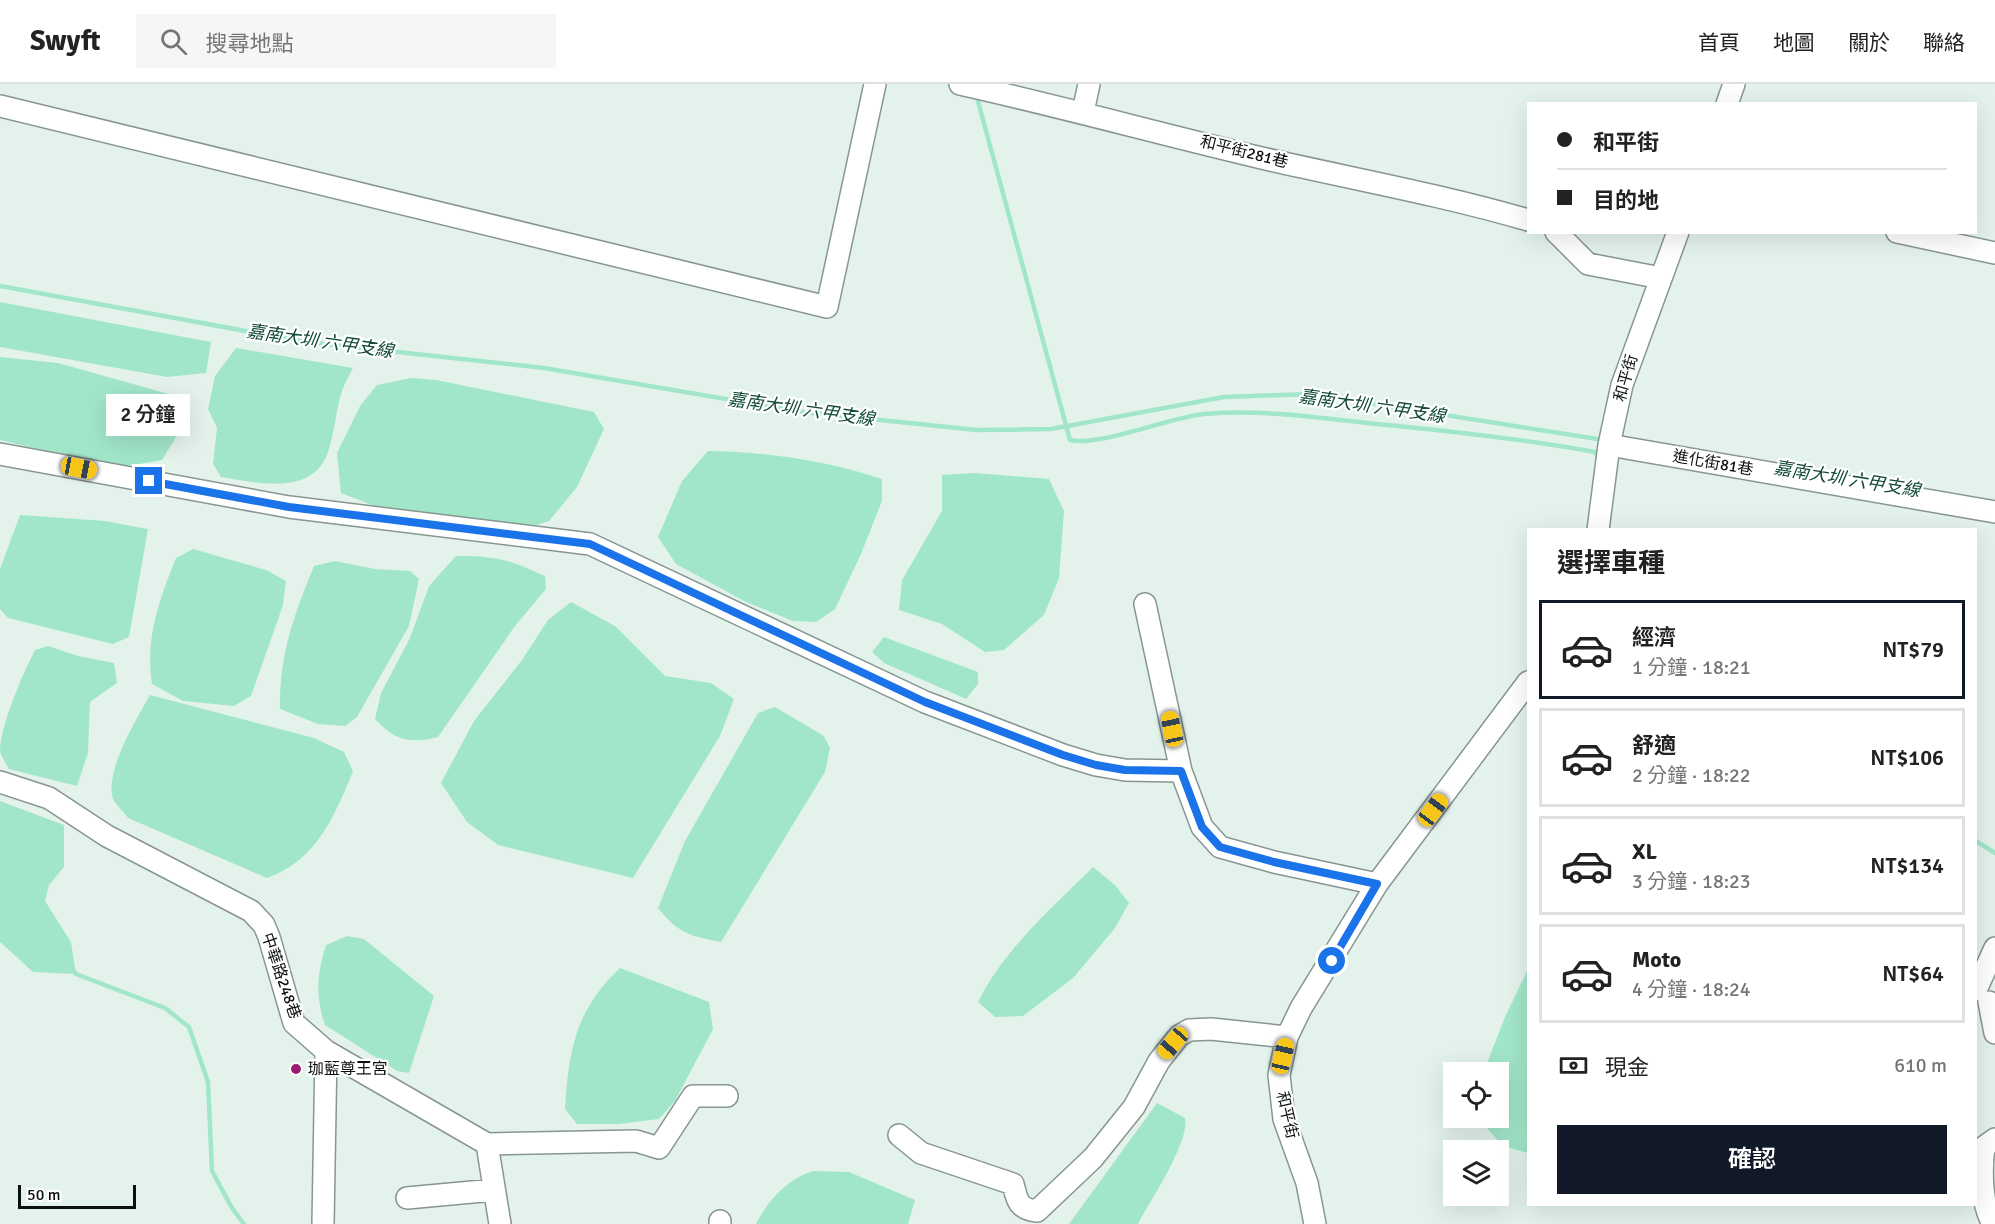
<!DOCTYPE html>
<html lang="zh-TW">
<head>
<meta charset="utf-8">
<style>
  body { margin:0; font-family:Signika,"Noto Sans TC",sans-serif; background:#f6f6f6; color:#222; height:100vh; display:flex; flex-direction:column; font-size:22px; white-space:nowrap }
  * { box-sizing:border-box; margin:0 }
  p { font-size:20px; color:#767676 }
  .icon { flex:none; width:33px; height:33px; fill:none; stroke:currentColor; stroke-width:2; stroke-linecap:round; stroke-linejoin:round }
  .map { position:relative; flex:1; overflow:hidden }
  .sheet { position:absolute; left:1527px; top:444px; width:450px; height:678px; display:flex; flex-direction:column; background:#fff; border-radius:0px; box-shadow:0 6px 24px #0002 }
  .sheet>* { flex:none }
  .hud { position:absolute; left:1527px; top:18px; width:450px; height:132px; border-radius:0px; box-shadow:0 6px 24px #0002; display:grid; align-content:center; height:132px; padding:0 30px; background:#fff }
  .fabs { position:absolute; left:1443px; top:978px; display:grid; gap:12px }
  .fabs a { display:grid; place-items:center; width:66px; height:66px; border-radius:0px; background:#fff; box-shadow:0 6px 24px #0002; font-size:30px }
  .scale { position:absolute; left:18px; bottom:15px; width:118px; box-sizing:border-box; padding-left:6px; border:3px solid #0c110f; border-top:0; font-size:16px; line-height:21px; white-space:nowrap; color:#0c110f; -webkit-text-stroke:4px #fff; paint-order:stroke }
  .end { position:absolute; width:27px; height:27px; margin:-14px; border:8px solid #1a73e8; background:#fff; box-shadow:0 0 0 3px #fff }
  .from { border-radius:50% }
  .bubble { position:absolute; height:42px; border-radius:0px; background:#fff; box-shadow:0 6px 24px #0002; font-size:20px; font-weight:600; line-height:42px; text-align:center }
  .car { position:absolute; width:18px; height:36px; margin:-18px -9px; border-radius:8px; box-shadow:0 0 4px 2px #0007; background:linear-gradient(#f5c518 24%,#345 0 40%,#f5c518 0 76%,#345 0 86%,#f5c518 0) }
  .hud b { display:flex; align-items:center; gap:21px; height:57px; font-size:22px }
  .hud b+b { border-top:2px solid #e0e0e0 }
  .hud i { width:15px; height:15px; background:#222 }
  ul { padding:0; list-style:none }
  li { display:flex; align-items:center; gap:18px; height:99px; margin:0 12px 9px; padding:0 18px; border:3px solid #e0e0e0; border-radius:0px }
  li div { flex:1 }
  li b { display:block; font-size:22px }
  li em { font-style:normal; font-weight:600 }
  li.selected { border-color:#111827 }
  li>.icon { width:54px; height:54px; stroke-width:1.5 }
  h2 { padding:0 30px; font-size:27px; line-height:72px }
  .pay { display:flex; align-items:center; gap:15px; height:66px; padding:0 30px; font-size:22px }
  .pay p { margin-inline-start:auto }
  .primary-button { display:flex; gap:12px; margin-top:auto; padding:12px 30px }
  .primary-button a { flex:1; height:69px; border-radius:0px; background:#111827; color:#fff; font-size:24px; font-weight:600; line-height:69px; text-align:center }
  header { display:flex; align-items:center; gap:36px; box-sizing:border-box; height:84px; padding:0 30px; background:#fff; border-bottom:2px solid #e0e0e0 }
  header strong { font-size:28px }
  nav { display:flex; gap:33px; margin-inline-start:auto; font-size:21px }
  .search { width:420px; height:54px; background:#f6f6f6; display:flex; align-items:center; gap:15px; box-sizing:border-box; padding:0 21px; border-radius:0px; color:#767676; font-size:22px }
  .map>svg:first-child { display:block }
  .water { fill:#a2e6ca }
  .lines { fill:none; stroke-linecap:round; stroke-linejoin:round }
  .stream { stroke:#a2e6ca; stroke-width:4.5 }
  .minor-casing { stroke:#879690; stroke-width:24 }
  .minor { stroke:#fff; stroke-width:21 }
  .route { stroke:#1a73e8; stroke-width:8 }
  .poi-dot { fill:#9d1d70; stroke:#fff; stroke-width:2 }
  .labels { text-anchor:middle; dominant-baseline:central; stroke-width:4.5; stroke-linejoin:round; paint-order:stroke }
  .street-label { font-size:16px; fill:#0c110f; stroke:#fff }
  .poi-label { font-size:16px; fill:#0c110f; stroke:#fff; text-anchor:start }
  .water-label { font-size:18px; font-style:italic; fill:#124a37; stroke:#fff }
</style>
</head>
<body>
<header>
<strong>Swyft</strong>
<div class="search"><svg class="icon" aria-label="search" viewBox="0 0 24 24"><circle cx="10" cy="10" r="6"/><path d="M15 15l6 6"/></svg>搜尋地點</div>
<nav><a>首頁</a><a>地圖</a><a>關於</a><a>聯絡</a></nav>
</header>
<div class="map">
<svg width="1995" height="1140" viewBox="0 0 1995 1140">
  <rect width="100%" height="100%" fill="#e3f3ec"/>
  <path class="water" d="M0 218 211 258 206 289 167 293 0 263Z
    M236 264 353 284C348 294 342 304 340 314 335 332 333 362 324 377 305 411 252 398 221 393L213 380 217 344 208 325 215 292Z
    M0 273 58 279 176 312 179 348 162 376 116 384 0 356Z
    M411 294 436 296 594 328 604 345 577 403 549 437 528 444 458 438 377 423 341 409 337 369 360 322 377 301Z
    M708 367C769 368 824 376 882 395V417L861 470 835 525 816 538 793 537 746 518 676 480 658 453 682 397Z
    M974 389 1049 395 1064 427 1059 494 1044 531 1004 566 985 568 942 540 899 526 902 496 942 427V391Z
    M20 431 105 437 148 445 129 553 113 560 8 534 0 525V485Z
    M193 465 266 486 286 497 283 521 251 612 234 622 183 617 152 600C145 555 159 516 176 474Z
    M456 472C496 472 508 475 545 492L546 505 515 542 438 653C410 660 395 657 375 635L381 609 410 554 429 502Z
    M335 477 375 485 410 487 419 495 409 542 357 633 345 642 318 640 280 625C279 571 294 531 314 482Z
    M571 518 615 542 665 592 711 599 734 615 720 652 633 794 498 761 467 738 441 699 474 637 522 576 548 536Z
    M884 553 978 588V600L966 615 884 579 872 568Z
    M48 562 78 572 114 579 117 599 90 618 88 669 77 702 9 685C6 680 2 673 0 668 0 642 23 589 35 566Z
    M150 611 314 654 344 668 353 687C335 732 316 777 267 794L128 734C124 728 116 721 113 715 104 688 137 634 150 611Z
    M775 623 824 652 830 664 825 688 721 858C690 852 679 850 658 824L685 757 758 629Z
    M0 717 64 741V783L49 801 45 817 71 858 76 890 33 888 0 858Z
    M1093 783 1115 801 1129 819 1115 844 1073 894 1023 932 995 933 978 918C1005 864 1051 825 1093 783Z
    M347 852 364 855 434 912 409 989 397 987 325 941C315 912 317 890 326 861Z
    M620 884 709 918 713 945 675 1017 659 1035 619 1040H577L565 1025C569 965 575 927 620 884Z
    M1528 885V1069L1503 1062 1478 1034H1498V988H1484L1485 984 1505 933Z
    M1157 1019 1185 1034C1190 1058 1150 1117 1138 1140H1069Z
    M813 1087 849 1088 915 1116 908 1140H756C768 1116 787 1095 813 1087Z"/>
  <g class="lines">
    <path class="stream" d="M976 10 1070 356C1099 363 1170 333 1204 330 1262 325 1320 334 1377 340 1450 347 1523 355 1595 368L1600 376
      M0 202 306 258 544 284 802 328 977 346 1051 345 1224 313 1311 310 1604 356
      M1976 757 1995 769
      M73 886 76 890 165 924 189 943 208 998 212 1087 232 1124 244 1140"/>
    <defs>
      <path id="minor" d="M960 0C1063 23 1164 51 1266 75 1354 95 1442 111 1528 136
        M1727 20 1734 0
        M0 22 827 223 875 0
        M1083 28 1089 0
        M1556 148 1588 180 1661 194
        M1897 148 1995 169
        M1609 361 1995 428
        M0 370 289 423 590 460 925 618 1063 671 1096 681 1125 686 1181 687
        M1598 446 1609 361 1622 301 1678 148
        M1145 520 1181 687 1202 743 1220 763 1274 778 1377 800
        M0 698 49 714 107 752 251 827 264 841 269 853 294 939 326 967 487 1060 500 1140
        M1976 906 1995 864
        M1989 918 1995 949
        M899 1051 921 1069 1013 1100C1017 1116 1018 1125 1037 1127L1093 1074 1134 1023 1159 977 1179 952 1189 946 1211 945 1287 953
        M487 1060 636 1057 659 1064 693 1012H727
        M407 1114 494 1106
        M323 1140 326 967
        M720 1140V1137
        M1315 1140 1307 1099 1284 1035 1279 991 1287 953 1301 924 1377 800 1528 598
        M1993 1140C1981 1120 1981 1086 1984 1063L1995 1055"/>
    </defs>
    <use href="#minor" class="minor-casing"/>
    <use href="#minor" class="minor"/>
  </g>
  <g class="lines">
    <path class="route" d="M149 397 289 423 590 460 925 618 1063 671 1096 681 1125 686 1181 687 1202 743 1220 763 1274 778 1377 800 1332 877"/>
  </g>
  <circle class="poi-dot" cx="296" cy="985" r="6"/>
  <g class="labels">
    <g class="street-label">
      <text transform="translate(1244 68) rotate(14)">和平街281巷</text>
      <text transform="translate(1626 294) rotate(-74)">和平街</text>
      <text transform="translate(1713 379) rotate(10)">進化街81巷</text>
      <text transform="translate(281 892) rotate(71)">中華路248巷</text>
      <text transform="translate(1287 1031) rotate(77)">和平街</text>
    </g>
    <g class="poi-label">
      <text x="308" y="985">珈藍尊王宮</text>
    </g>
    <g class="water-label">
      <text transform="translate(320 257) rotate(8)">嘉南大圳 六甲支線</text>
      <text transform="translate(1372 322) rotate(8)">嘉南大圳 六甲支線</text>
      <text transform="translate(801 325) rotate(8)">嘉南大圳 六甲支線</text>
      <text transform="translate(1847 395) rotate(9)">嘉南大圳 六甲支線</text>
    </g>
  </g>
</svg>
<div class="fabs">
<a><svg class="icon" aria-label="locate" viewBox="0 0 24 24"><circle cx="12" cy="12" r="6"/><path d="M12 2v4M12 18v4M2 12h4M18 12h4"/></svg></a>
<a><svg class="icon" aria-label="layers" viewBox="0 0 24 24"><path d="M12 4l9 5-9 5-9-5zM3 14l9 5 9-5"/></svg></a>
</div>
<div class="scale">50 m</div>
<i class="end from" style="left:1332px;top:877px"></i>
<i class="end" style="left:149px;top:397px"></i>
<div class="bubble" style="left:106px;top:310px;width:84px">2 分鐘</div>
<i class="car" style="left:79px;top:384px;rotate:101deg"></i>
<i class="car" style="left:1172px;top:645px;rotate:348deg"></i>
<i class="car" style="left:1433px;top:726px;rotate:37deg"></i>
<i class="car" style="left:1173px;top:959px;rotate:221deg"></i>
<i class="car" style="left:1283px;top:972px;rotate:13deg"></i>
<div class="hud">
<b><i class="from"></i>和平街</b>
<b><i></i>目的地</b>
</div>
<section class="sheet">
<h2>選擇車種</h2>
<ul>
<li class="selected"><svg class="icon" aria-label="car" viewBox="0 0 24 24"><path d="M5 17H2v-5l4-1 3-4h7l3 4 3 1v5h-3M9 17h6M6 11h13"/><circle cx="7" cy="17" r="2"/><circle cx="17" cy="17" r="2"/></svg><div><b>經濟</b><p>1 分鐘 · 18:21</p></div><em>NT$79</em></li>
<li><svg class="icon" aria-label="car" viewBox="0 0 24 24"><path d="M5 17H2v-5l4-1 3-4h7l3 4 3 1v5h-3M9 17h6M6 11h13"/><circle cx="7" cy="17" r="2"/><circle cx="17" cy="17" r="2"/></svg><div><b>舒適</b><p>2 分鐘 · 18:22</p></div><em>NT$106</em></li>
<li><svg class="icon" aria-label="car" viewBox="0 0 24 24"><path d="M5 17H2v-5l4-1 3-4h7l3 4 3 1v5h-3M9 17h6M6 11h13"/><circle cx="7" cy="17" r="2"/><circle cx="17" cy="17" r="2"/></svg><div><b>XL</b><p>3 分鐘 · 18:23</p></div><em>NT$134</em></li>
<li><svg class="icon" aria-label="car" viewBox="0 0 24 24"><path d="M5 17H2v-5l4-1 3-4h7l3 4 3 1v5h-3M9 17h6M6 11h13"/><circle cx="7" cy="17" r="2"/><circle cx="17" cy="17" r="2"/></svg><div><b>Moto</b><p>4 分鐘 · 18:24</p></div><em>NT$64</em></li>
</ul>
<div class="pay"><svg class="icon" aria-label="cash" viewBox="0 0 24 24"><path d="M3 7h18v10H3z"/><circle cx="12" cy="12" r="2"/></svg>現金<p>610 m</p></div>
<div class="primary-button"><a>確認</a></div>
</section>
</div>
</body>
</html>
